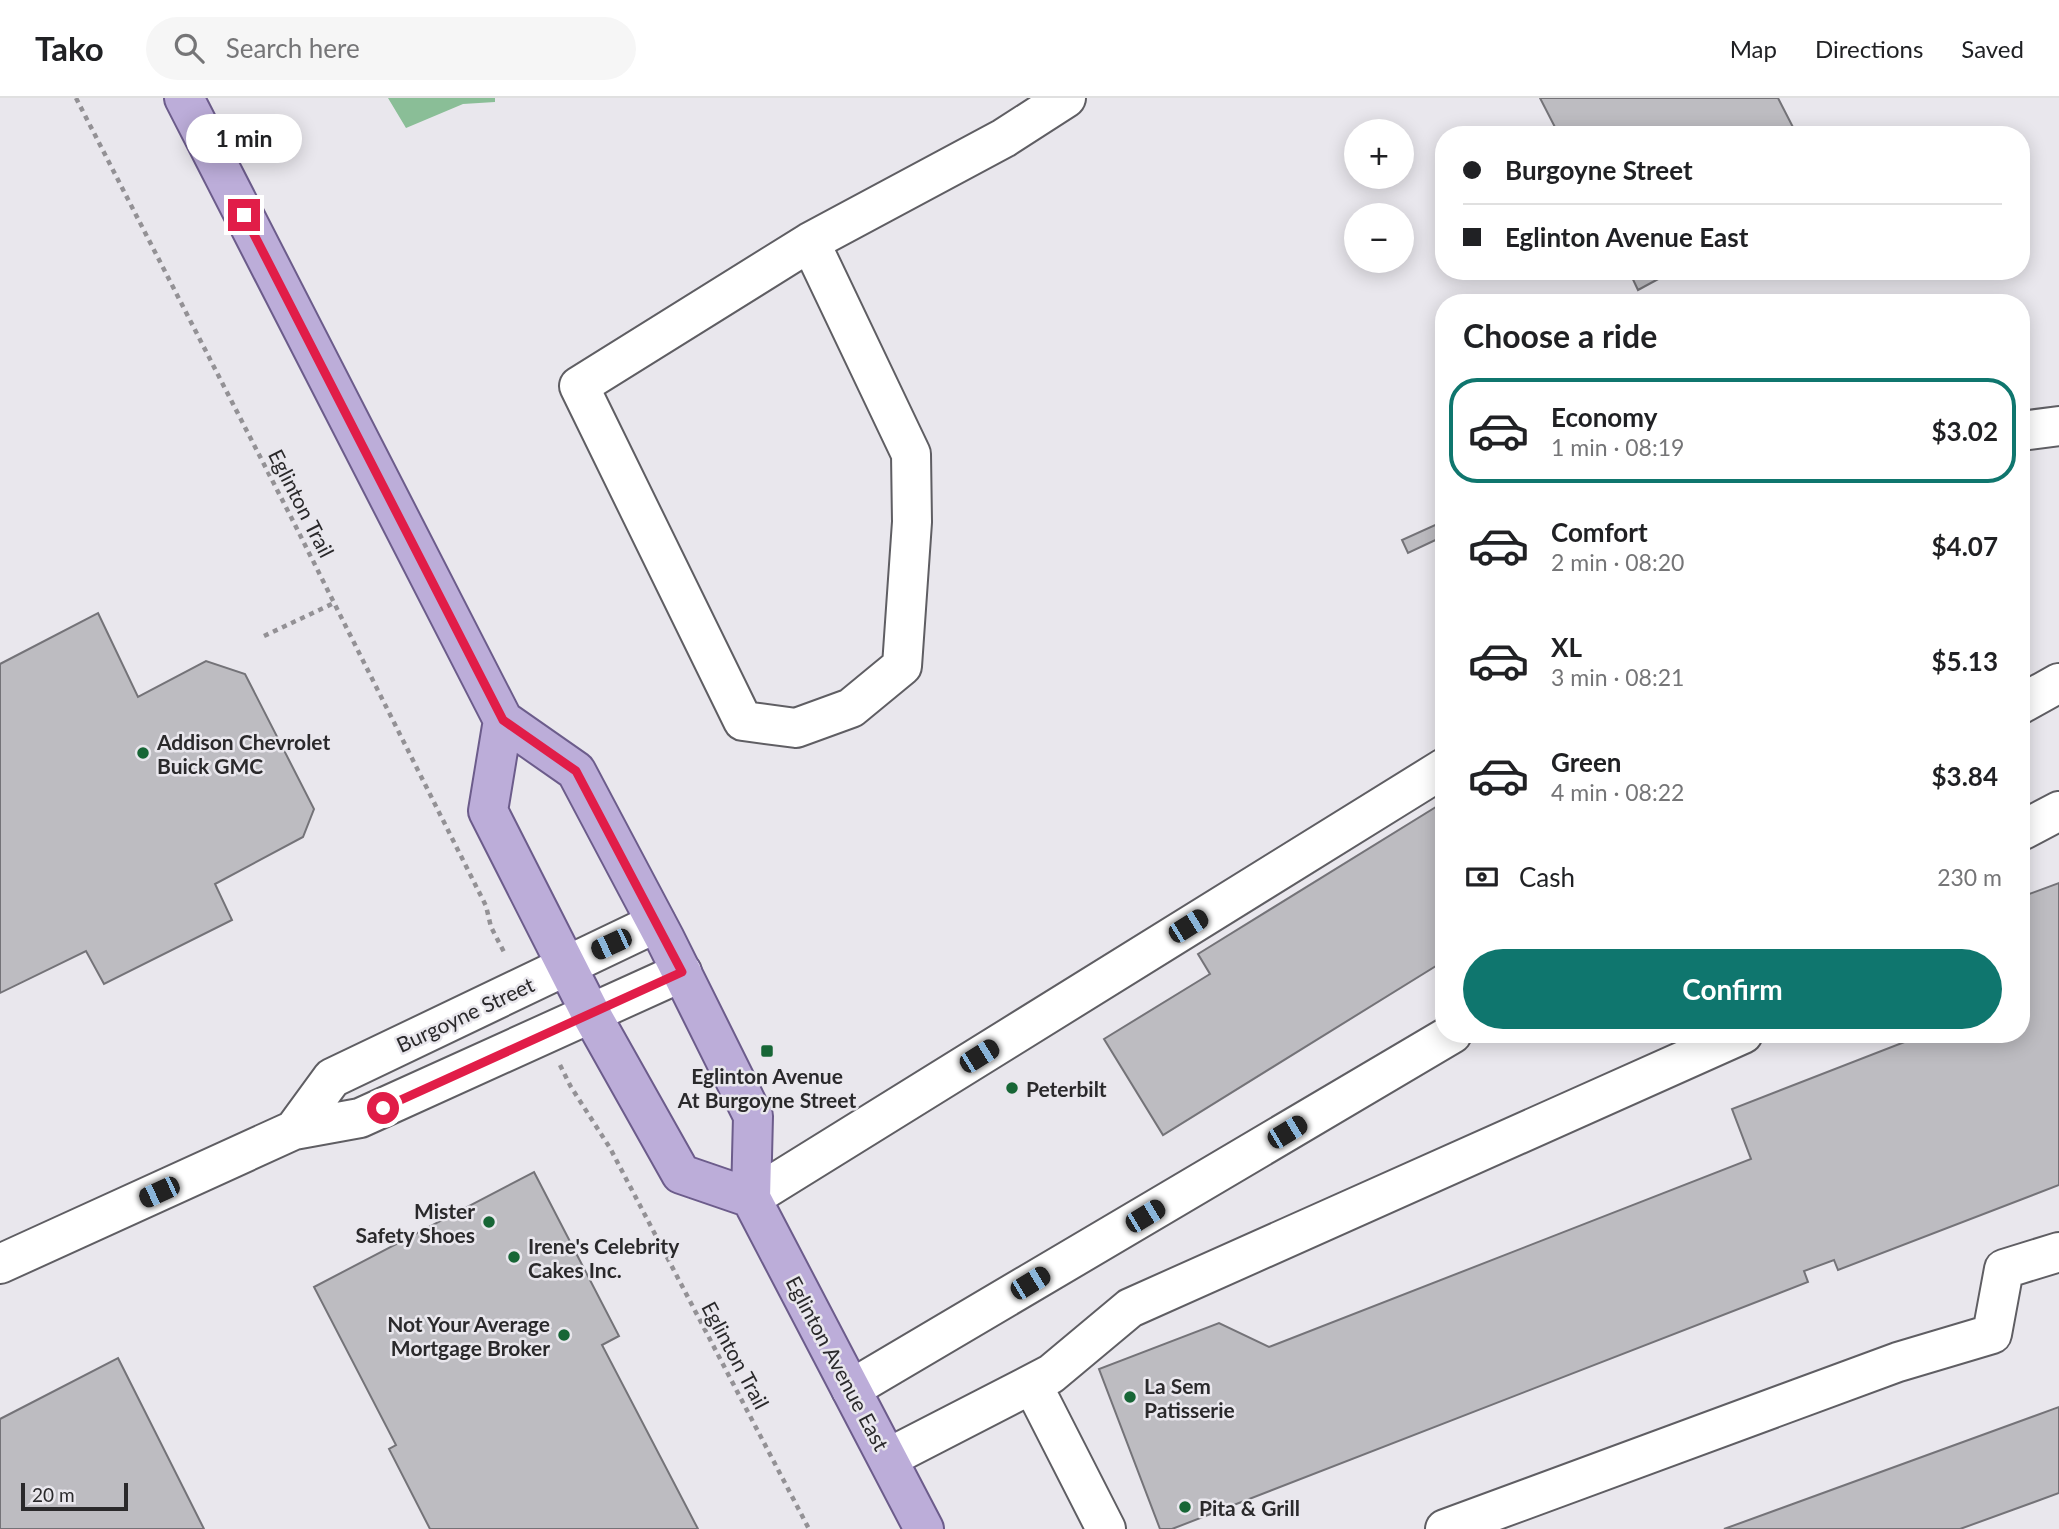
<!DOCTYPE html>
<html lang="en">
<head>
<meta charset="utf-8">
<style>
  body { margin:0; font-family:Lato,sans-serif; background:#f6f6f6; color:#202124; height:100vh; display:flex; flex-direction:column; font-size:26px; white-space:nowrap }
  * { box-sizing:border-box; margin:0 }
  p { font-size:23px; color:#757577 }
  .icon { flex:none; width:38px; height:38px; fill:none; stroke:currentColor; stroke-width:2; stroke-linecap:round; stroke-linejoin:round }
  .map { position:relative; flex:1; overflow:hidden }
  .panel { position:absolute; left:1435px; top:196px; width:595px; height:749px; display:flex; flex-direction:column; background:#fff; border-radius:28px; box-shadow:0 4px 18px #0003 }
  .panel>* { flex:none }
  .top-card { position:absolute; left:1435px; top:28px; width:595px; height:154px; border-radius:28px; box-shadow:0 4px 18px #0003; display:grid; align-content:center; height:154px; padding:0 28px; background:#fff }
  .fabs { position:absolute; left:1344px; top:21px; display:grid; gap:14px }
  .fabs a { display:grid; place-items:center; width:70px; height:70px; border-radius:50%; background:#fff; box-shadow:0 4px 18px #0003; font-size:35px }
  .scale { position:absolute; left:21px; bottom:18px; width:107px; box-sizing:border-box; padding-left:7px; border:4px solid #2a292b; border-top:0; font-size:19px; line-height:24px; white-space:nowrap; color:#2a292b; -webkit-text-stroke:5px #e9e7ed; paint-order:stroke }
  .end { position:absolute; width:32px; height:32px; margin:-16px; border:9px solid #e11d48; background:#fff; box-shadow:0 0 0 4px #fff }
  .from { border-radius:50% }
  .bubble { position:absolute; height:49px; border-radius:24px; background:#fff; box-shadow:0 4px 18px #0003; font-size:23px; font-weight:700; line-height:49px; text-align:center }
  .car { position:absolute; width:21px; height:42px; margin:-21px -10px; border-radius:9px; box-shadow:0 0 5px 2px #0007; background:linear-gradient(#222 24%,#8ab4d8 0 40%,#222 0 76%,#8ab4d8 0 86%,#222 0) }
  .top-card b { display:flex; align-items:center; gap:24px; height:66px; font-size:26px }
  .top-card b+b { border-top:2px solid #e0e0e0 }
  .top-card i { width:18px; height:18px; background:#202124 }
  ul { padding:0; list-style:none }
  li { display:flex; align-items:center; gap:21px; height:105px; margin:0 14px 10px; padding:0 14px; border:4px solid transparent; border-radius:28px }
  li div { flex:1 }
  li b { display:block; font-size:26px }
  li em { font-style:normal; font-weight:700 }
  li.current { border-color:#0f766e }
  li>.icon { width:63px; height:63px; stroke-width:1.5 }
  h2 { padding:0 28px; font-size:32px; line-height:84px }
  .pay { display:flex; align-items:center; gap:18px; height:77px; padding:0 28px; font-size:26px }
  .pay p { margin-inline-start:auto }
  .button { display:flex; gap:14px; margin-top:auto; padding:14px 28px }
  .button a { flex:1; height:80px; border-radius:42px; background:#0f766e; color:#fff; font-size:28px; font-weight:700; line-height:80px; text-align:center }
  header { display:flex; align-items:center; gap:42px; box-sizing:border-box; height:98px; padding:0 35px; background:#fff; border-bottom:2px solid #e0e0e0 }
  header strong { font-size:33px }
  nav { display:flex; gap:38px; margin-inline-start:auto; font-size:24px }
  .search { width:490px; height:63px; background:#f6f6f6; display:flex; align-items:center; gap:18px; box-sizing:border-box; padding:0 24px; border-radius:38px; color:#757577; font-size:26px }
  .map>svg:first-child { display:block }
  .water { fill:#8abe97 }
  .building { fill:#bdbcc1; stroke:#747378; stroke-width:2 }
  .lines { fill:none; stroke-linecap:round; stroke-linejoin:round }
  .minor-casing { stroke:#5f5e63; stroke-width:42 }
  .major-casing { stroke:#6c5c8b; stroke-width:42 }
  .path { stroke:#939195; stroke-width:4.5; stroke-dasharray:5 5; stroke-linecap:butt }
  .minor { stroke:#fff; stroke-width:38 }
  .major { stroke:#bcadd9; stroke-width:38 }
  .route { stroke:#e11d48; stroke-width:9 }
  .poi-dot { fill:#176636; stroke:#e9e7ed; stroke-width:2.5 }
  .labels { text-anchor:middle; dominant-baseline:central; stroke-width:5; stroke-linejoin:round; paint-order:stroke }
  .street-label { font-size:21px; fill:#2a292b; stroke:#e9e7ed }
  .poi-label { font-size:21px; font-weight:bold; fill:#2a292b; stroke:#e9e7ed; text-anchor:start }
</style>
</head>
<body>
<header>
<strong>Tako</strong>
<div class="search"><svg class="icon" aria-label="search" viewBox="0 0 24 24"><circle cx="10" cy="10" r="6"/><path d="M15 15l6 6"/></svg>Search here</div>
<nav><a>Map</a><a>Directions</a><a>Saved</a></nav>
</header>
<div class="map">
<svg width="2059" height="1431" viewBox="0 0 2059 1431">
  <rect width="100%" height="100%" fill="#e9e7ed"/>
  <path class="water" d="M388 0H495V4L463 6 406 30Z"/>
  <path class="building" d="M1540 0H1778L1797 37H1559Z
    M1629 173H1673L1638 192Z
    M1444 423V438L1408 455 1402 442Z
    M98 515 138 599 206 563 245 576 314 711 303 739 215 786 232 822 104 886 86 853 0 895V566Z
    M1444 704V863L1163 1037 1104 941 1210 876 1198 856Z
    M2059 785V1087L1838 1172 1834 1162 1804 1173 1808 1184 1172 1431H1160L1099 1271 1219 1225 1269 1249 1751 1061 1732 1011 1925 936H2021V899L2026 897 2021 886V799Z
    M534 1074 619 1238 602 1247 698 1431H430L389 1351 396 1347 314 1189Z
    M118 1260 204 1431H0V1321Z
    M2059 1309V1395L1960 1431H1724Z"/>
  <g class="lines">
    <defs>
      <path id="minor" d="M810 144 911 356 912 424 902 568 851 610 796 630 743 623 579 288 810 144 1004 40 1066 0
        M2021 333 2059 328
        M2021 606 2059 585
        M2021 733 2059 713
        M294 1032 332 980 656 825
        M751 1100 1444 670
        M0 1166 294 1032 360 1020 682 874
        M1032 1286 1106 1431
        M851 1291 1452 936
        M888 1360 1051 1276 1130 1210 1743 936
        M1445 1431 1898 1264 1992 1236 2004 1171 2059 1154"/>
      <path id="major" d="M184 0 503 622 576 673 665 841 753 1018 751 1100 924 1431
        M503 622 488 713 591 916 681 1076 751 1100"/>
    </defs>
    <use href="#minor" class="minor-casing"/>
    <use href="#major" class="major-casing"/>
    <path class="path" d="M76 0 291 419 486 808 491 829 505 856
      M264 538 334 505
      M560 967 571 989 610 1050 809 1431"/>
    <use href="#minor" class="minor"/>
    <use href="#major" class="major"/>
  </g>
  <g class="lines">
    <path class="route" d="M244 117 503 622 576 673 682 874 383 1010"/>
  </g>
  <g class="poi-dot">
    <circle cx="143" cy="655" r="7"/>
    <rect x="760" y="946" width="14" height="14" rx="3.5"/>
    <circle cx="1012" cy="990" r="7"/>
    <circle cx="489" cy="1124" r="7"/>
    <circle cx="514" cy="1159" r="7"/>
    <circle cx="564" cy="1237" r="7"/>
    <circle cx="1130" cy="1299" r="7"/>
    <circle cx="1185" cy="1409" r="7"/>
  </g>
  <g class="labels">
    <g class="street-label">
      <text transform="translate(302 405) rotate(63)">Eglinton Trail</text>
      <text transform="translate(465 916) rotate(-25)">Burgoyne Street</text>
      <text transform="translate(736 1257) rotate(62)">Eglinton Trail</text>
      <text transform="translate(838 1265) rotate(62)">Eglinton Avenue East</text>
    </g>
    <g class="poi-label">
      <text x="157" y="643">Addison Chevrolet<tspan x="157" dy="24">Buick GMC</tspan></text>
      <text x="767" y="977" text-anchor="middle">Eglinton Avenue<tspan x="767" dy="24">At Burgoyne Street</tspan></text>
      <text x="1026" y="990">Peterbilt</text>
      <text x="475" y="1112" text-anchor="end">Mister<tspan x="475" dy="24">Safety Shoes</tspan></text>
      <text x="528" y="1147">Irene's Celebrity<tspan x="528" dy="24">Cakes Inc.</tspan></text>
      <text x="550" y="1225" text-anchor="end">Not Your Average<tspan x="550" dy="24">Mortgage Broker</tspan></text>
      <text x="1144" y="1287">La Sem<tspan x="1144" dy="24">Patisserie</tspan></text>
      <text x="1199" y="1409">Pita &amp; Grill</text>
    </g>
  </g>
</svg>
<div class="fabs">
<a>+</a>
<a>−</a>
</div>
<div class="scale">20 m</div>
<i class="end from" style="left:383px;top:1010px"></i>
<i class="end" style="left:244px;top:117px"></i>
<div class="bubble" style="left:186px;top:16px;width:116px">1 min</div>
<i class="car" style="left:1188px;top:828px;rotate:58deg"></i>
<i class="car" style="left:611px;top:846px;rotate:245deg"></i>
<i class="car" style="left:979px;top:958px;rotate:58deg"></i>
<i class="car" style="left:1287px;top:1034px;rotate:59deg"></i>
<i class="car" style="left:159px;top:1094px;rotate:245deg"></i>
<i class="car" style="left:1145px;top:1118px;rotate:59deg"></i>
<i class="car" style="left:1030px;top:1185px;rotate:59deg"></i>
<div class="top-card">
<b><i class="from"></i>Burgoyne Street</b>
<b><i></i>Eglinton Avenue East</b>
</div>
<section class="panel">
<h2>Choose a ride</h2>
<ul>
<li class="current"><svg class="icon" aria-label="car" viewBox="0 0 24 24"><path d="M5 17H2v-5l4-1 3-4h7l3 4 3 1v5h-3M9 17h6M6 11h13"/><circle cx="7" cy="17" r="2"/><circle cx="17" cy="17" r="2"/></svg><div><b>Economy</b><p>1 min · 08:19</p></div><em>$3.02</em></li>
<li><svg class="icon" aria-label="car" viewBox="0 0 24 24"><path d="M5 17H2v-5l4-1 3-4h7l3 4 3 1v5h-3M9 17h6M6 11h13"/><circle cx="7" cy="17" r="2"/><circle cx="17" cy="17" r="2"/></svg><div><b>Comfort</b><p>2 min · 08:20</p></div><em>$4.07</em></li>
<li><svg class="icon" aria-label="car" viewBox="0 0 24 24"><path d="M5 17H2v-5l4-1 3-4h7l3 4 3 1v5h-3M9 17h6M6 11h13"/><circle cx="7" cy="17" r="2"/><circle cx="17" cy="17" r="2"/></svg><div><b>XL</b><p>3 min · 08:21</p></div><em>$5.13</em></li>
<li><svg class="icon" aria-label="car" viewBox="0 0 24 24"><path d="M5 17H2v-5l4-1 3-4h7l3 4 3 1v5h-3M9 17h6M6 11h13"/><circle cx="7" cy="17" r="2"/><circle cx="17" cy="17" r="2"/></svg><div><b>Green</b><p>4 min · 08:22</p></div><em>$3.84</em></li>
</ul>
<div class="pay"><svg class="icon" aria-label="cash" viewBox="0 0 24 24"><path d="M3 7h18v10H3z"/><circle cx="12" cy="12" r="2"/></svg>Cash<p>230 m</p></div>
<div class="button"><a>Confirm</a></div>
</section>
</div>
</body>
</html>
